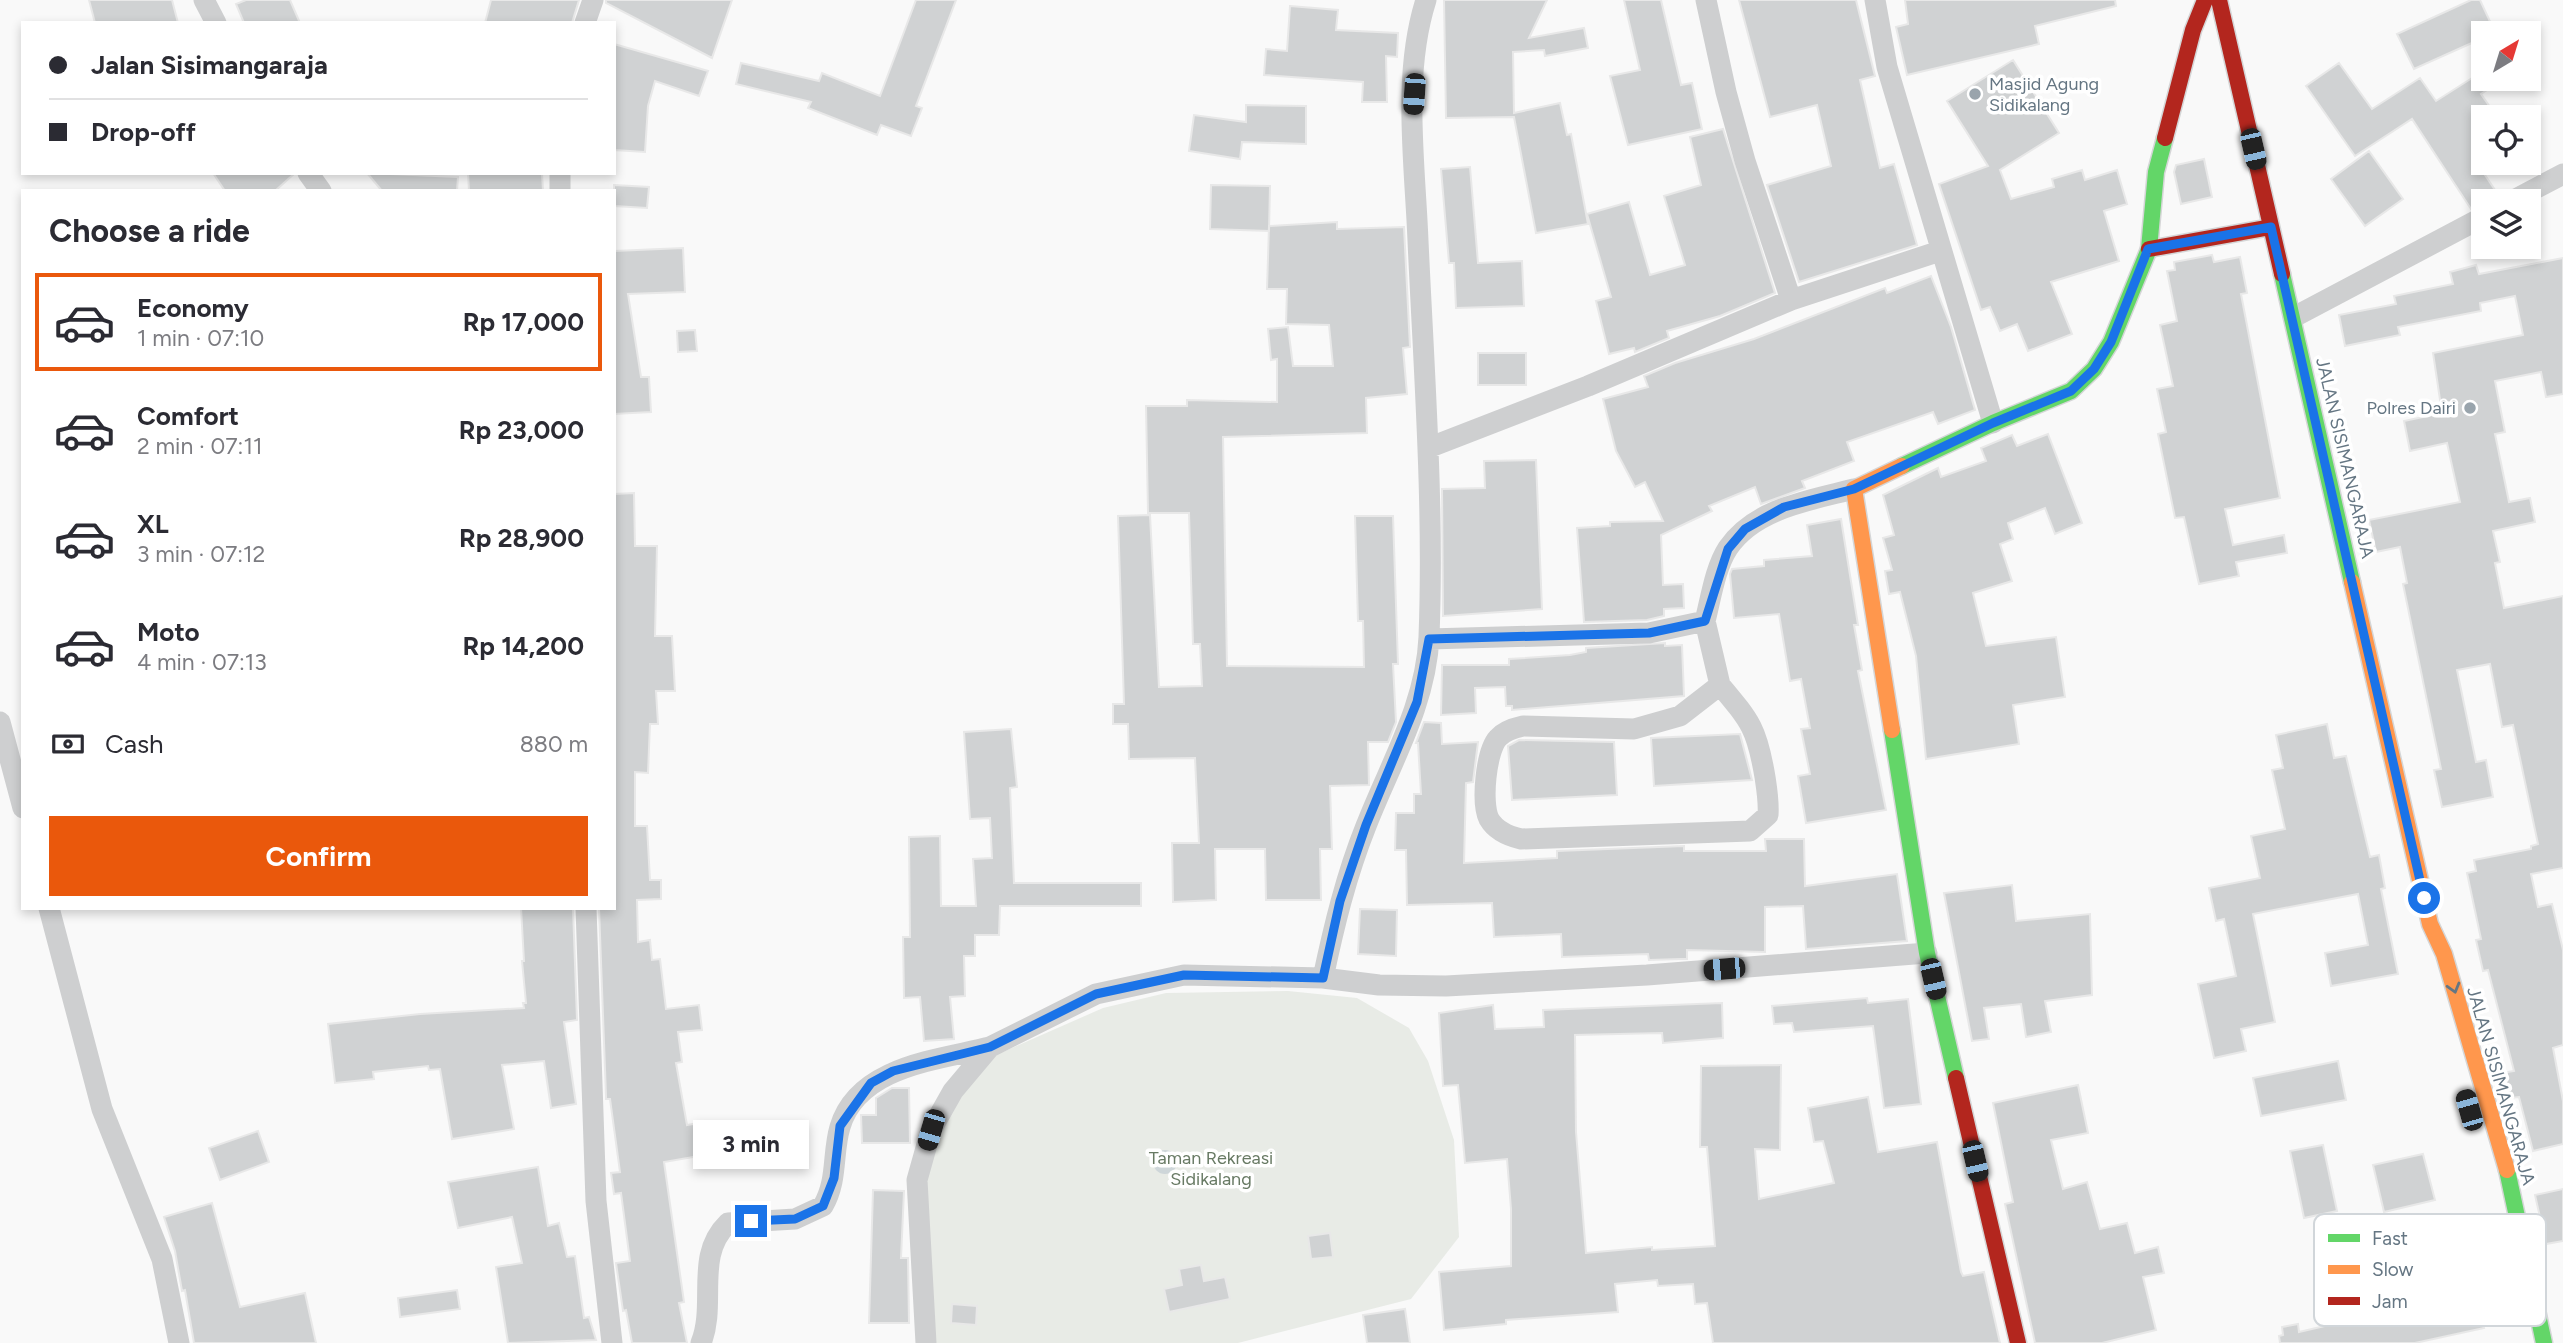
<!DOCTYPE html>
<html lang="en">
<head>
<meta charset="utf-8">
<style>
  body { margin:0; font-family:Figtree,sans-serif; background:#f7f7f7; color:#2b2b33; height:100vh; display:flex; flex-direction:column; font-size:26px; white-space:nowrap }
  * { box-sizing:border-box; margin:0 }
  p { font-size:23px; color:#7c7c81 }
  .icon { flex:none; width:38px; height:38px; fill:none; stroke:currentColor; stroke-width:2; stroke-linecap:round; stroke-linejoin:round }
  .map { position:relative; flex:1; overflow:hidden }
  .side { position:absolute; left:21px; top:189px; width:595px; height:721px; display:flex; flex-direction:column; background:#fff; border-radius:0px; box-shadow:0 4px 10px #0003 }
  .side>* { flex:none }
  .hud { position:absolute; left:21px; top:21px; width:595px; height:154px; border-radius:0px; box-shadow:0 4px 10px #0003; display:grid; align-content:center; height:154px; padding:0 28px; background:#fff }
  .needle { width:46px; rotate:38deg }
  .controls { position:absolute; left:2471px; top:21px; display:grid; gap:14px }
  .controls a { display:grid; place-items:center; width:70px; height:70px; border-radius:0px; background:#fff; box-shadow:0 4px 10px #0003; font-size:35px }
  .end { position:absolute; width:32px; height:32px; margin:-16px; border:9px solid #1a73e8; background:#fff; box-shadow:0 0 0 4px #fff }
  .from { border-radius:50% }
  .bubble { position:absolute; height:49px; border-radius:0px; background:#fff; box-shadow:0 4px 10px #0003; font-size:23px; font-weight:700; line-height:49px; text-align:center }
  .car { position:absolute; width:21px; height:42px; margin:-21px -10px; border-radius:9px; box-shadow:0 0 5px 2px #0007; background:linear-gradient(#222 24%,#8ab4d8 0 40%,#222 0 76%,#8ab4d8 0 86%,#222 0) }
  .hud b { display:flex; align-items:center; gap:24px; height:66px; font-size:26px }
  .hud b+b { border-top:2px solid #e1e1e2 }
  .hud i { width:18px; height:18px; background:#2b2b33 }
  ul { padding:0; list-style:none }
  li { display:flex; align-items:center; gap:21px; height:98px; margin:0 14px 10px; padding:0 14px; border:4px solid transparent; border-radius:0px }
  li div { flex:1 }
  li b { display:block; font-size:26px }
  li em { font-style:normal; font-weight:700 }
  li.selected { border-color:#ea580c }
  li>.icon { width:63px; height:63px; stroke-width:1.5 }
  h2 { padding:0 28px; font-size:32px; line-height:84px }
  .pay { display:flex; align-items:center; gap:18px; height:77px; padding:0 28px; font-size:26px }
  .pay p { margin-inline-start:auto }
  .action { display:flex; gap:14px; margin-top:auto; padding:14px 28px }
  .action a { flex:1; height:80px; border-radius:0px; background:#ea580c; color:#fff; font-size:28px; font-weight:700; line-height:80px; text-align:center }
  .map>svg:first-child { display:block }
  .green { fill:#e8ebe6 }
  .water { fill:#ced6d9 }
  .building { fill:#d0d2d3; stroke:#e8e8e8; stroke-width:2 }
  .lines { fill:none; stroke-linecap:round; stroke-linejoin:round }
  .fast-casing { stroke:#d5d6d7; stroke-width:19 }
  .slow-casing { stroke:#d5d6d7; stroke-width:19 }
  .jam-casing { stroke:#d5d6d7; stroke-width:19 }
  .street { stroke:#cecfd0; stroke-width:21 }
  .fast { stroke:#63d668; stroke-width:16 }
  .slow { stroke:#ff974d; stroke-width:16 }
  .jam { stroke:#b3261e; stroke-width:16 }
  .oneway { stroke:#657683 }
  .route { stroke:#1a73e8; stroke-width:9 }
  .poi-dot { fill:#99a4ac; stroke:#fff; stroke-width:2.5 }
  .labels { text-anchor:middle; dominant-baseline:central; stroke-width:7; stroke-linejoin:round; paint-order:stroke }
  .poi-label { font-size:18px; fill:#657683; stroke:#fff; text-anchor:start }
  .street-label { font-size:18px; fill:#657683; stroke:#fff }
  .park-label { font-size:18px; fill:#687a64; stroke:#fff }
  .key { fill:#fff; stroke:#d1d6da; stroke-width:2 }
  .key-label { font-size:19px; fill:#657683 }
</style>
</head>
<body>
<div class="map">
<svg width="2563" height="1343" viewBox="0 0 2563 1343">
  <rect width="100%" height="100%" fill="#f9f9f9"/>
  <path class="green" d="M1288 991 1357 998 1409 1028 1428 1061 1454 1140 1459 1237 1411 1299 1238 1343H923V1170L935 1113 987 1059 1103 1008 1166 993Z"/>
  <path class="water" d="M1153 1162a12 12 0 1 1 24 0a12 12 0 1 1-24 0Z"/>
  <path class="building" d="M89 0H172L178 23H95Z
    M246 0H290L300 23H244L236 4Z
    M491 0H579L572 23H485Z
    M606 0H732L712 58 606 3Z
    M916 0H956L916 106 922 108 911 136 881 125 877 135 808 108 811 102 736 84 741 63 819 81 822 73 880 96Z
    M1444 0H1547L1529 38 1584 28 1588 48 1545 56 1544 50 1513 52 1514 113 1560 103 1567 135 1571 134 1588 224 1536 233 1514 117 1446 118Z
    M1624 0H1661L1681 85 1692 83 1702 129 1628 145 1610 76 1640 70Z
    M1739 0H1856L1875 76 1860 80 1880 168 1894 164 1917 245 1799 282 1767 185 1831 166 1817 105 1770 117Z
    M1905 0H2115L2116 6 2035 26 2039 44 1907 75 1896 27 1908 24Z
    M2471 0H2480L2495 32 2483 33V38L2414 69 2397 34Z
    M1290 6 1338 10 1336 30 1398 33 1397 57 1386 56 1387 102H1362L1363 82 1264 75 1266 49 1287 51Z
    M614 44 708 71 699 96 655 81 648 106 645 152 614 150Z
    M2013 60 2059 133 2000 170 2011 199 2054 187 2052 179 2082 170 2085 180 2117 170 2127 204 2104 211 2119 261 2051 282 2072 334 2028 351 2017 324 2000 331 1990 307 1981 310 1939 184 1988 166 1947 101Z
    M2339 63 2372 109 2420 78 2436 101 2483 71V79H2504L2481 94 2497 117H2483V172L2497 193 2471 209 2412 119 2355 156 2306 86Z
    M1246 105 1306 106V144L1242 142 1240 159 1189 151 1194 115 1246 122Z
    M1723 129 1775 293 1720 316 1667 331 1669 338 1635 352 1634 348 1609 354 1596 301 1611 297 1587 214 1629 202 1650 275 1685 265 1664 196 1701 185 1690 137Z
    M2369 151 2403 199 2365 226 2331 179Z
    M2204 159 2212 197 2181 204 2174 172 2176 165Z
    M1470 167 1478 263 1522 261 1524 306 1456 308 1454 263H1449L1441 169Z
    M213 173H295L275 191H225Z
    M367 173 458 177 457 191H382Z
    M468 173H542L543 191H469Z
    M614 185 649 187 647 208 614 206Z
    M1211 185 1270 186 1269 231 1210 229Z
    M1337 222V229L1404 227 1410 347 1403 348 1407 394 1366 398 1367 433 1223 437 1227 666 1364 667 1363 621H1358L1355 516H1393L1398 664H1393L1396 722 1388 742H1368L1369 785 1330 786 1332 849H1320L1321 900H1266L1265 849H1215L1216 900 1173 902 1172 843H1199L1195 758 1129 759 1128 724H1113V704H1124L1118 516 1150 515 1159 687 1202 686 1200 644H1193L1189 513H1148L1146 406H1187V400L1277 402V359L1271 360 1268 329 1288 327 1293 366H1333L1329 325 1286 324 1287 289H1267L1269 226Z
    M683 248 685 292 628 294 641 377H649L651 412 614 414V251Z
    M2212 255 2214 262 2240 257 2247 293 2241 294 2280 498 2225 509 2233 545 2284 535 2287 553 2236 562 2239 576 2199 584 2184 517 2175 518 2158 434 2166 432 2157 389 2173 386 2160 325 2177 321 2167 271 2175 270 2174 262Z
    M2563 258V394L2546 397 2541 372 2495 381 2505 432 2495 434 2509 502 2530 498 2535 522 2493 531 2500 562 2495 563 2504 608 2563 596V868L2531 874 2538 907 2552 904 2563 950V1045L2553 1048 2563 1101V1144L2533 1151 2519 1097 2510 1098 2502 1073 2514 1071 2488 970 2483 971 2476 940 2481 939 2467 873 2476 871 2474 860 2531 849V846L2538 844 2513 725 2502 727 2490 664 2457 670 2476 762 2486 760 2493 797 2442 807 2434 770 2441 769 2403 584 2407 583 2400 547 2376 552 2369 520 2460 502 2447 443 2410 451 2404 421 2442 413 2433 353 2523 335 2515 296 2480 303 2481 311 2398 327 2400 335 2345 346 2339 315 2396 304 2394 296 2453 284 2450 272 2476 265 2479 274Z
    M1931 276 1951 327 1975 410 1938 424 1933 412 1847 442 1854 461 1802 481 1805 488 1761 504 1755 487 1709 506 1712 511 1661 535 1663 585 1683 584 1684 608 1664 609V616L1647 620 1584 622 1577 528 1610 526V522L1663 521 1645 482 1635 487 1616 451 1603 399 1648 387 1644 376 1675 363 1754 339 1885 288 1887 293Z
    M695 330 697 351 678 352 677 331Z
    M1478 353H1526V385H1478Z
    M2048 434 2082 523 2055 534 2045 508 2008 523 2013 539 2000 544 2012 581 1973 593 1986 646 2056 637 2065 697 2013 705 2019 744 1926 759 1916 656 1900 592 1889 594 1885 571 1892 570 1883 538 1894 535 1883 495 1938 468 1941 477 1986 461 1981 448 2012 435 2017 446Z
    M1536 460 1542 609 1443 616 1442 489 1485 488 1484 461Z
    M634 493 635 546H657L655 636H672L675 691H656L658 724H650L648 773 635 772V826H647L650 880H661V899L637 900 638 942 650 940 652 960 660 959 666 1009 699 1005 702 1030 678 1032 682 1062 676 1063 687 1125 699 1123 705 1155 664 1162 684 1302 679 1303 687 1343H632L626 1310 623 1311 616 1263 630 1261 621 1193 614 1194 611 1173 620 1172 610 1099H606V1096L599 908H614V494Z
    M1841 519 1858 625H1854L1862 670 1858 671 1886 810 1806 823 1798 776 1810 774 1801 729 1810 728 1801 679 1790 681 1779 614 1734 618 1730 574 1732 569 1764 566V560L1812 556 1807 525Z
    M1665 643V646L1682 645 1684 696 1512 710V706H1506L1505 687 1475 688 1476 713 1441 715 1442 665H1509V659L1570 655 1586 652V648Z
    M1424 722 1441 723 1442 744 1478 742 1473 782 1466 783 1464 863 1557 858V851L1684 846V851H1766L1765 839H1804L1805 886 1897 874 1907 941 1806 949 1803 906 1765 907V952L1687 950V959H1681L1649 960 1648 954 1562 957 1561 934 1494 937 1492 903 1407 905 1406 850H1395L1396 813H1414V794H1421L1418 743H1416Z
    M2327 724 2334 758 2346 756 2370 857 2379 855 2385 888 2381 889 2398 974 2331 986 2325 953 2368 945 2358 894 2253 914 2275 1022 2241 1029 2246 1051 2214 1058 2198 984 2236 976 2224 919 2216 921 2209 888 2260 878 2251 836 2285 829 2272 770 2283 768 2276 735Z
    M1011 729 1017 787 1010 788 1014 883H1141V906H1000L999 935H975V956H964L965 996 950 997 954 1039 924 1041 920 997 904 998 903 937H910L909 837 940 836 941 906H976L973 859 992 858 990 818 970 819 964 732Z
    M1740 734 1752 780 1654 786 1651 738Z
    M1519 740 1614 742 1617 795 1512 800 1508 746Z
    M2012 885 2016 921 2090 914 2092 995 2045 1001 2051 1032 2026 1037 2021 1004 1984 1008 1989 1039 1972 1041 1944 893Z
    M521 908H573L577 1020 564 1022 576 1104 551 1108 544 1061 502 1065 514 1129 452 1139 440 1069 429 1070 428 1066 373 1072 374 1079 335 1083 328 1024 420 1014 524 1008 523 1003H526L522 961H524Z
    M1360 909 1397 910 1396 956 1358 954Z
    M1867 998 1868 1003 1908 999 1921 1104 1884 1108 1873 1026 1794 1032 1792 1023 1774 1024 1772 1006Z
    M1722 1003 1723 1038 1663 1043 1662 1033 1575 1035 1576 1132 1586 1253 1652 1247V1250L1715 1246 1707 1147H1700L1701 1066 1781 1065 1780 1150 1755 1149 1759 1199 1834 1183 1823 1141 1814 1142 1808 1108 1868 1097 1878 1152 1937 1142 1961 1272 1963 1276 1984 1272 2000 1343H1713L1707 1303 1695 1304 1693 1284 1658 1286 1657 1280 1615 1284 1618 1312 1506 1320V1324L1444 1330 1439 1272 1511 1266V1209L1507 1159 1465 1163 1458 1085 1443 1086 1439 1013 1493 1005 1495 1029 1544 1027 1543 1010Z
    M2338 1061 2346 1100 2261 1116 2253 1078Z
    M2078 1085 2088 1133 2051 1140 2063 1189 2087 1182 2100 1229 2127 1223 2135 1253 2158 1247 2164 1273 2143 1277 2156 1330 2102 1343H2035L2005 1204 2013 1202 1993 1103Z
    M892 1088H909L910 1143H862L861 1115H876V1098Z
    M258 1131 269 1162 220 1180 209 1148Z
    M2323 1145 2337 1211 2304 1218 2290 1151Z
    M2423 1154 2435 1200 2384 1212 2373 1165Z
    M538 1167 548 1226 559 1223 567 1257 575 1256 584 1318 589 1317 596 1340 508 1343 496 1267 522 1263 512 1217 458 1228 448 1182Z
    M2563 1189V1241L2546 1244 2535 1195Z
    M873 1190 904 1191 901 1258H908L909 1323H869Z
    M212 1203 240 1307 305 1293 316 1343H194L185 1290 182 1291 175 1251 164 1217Z
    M1330 1233 1333 1257 1311 1259 1308 1236Z
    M2440 1235 2449 1277 2478 1271 2485 1303 2478 1304 2484 1328 2415 1343H2280L2279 1336 2283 1335 2282 1327 2298 1324 2299 1332 2342 1322 2337 1301 2390 1290 2381 1246Z
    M1201 1265 1204 1281 1225 1277 1230 1299 1169 1312 1164 1289 1182 1285 1179 1269Z
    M457 1290 460 1309 400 1317 398 1298Z
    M952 1304 977 1306 976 1325 951 1323Z
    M1405 1309 1410 1343H1367L1363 1315Z"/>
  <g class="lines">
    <defs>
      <path id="fast" d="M2282 274 2352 582
        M1902 466 1993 423 2071 391 2094 369 2111 342 2149 249 2156 172 2165 138
        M1892 730 1927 953 1956 1078
        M2507 1170 2544 1343"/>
      <path id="slow" d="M2352 582 2430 924 2444 954 2507 1170
        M1892 730 1854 489 1902 466"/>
      <path id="jam" d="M2219 0 2282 274
        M2165 138 2193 30 2205 0
        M2149 249 2271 227
        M1956 1078 2018 1343"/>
    </defs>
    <use href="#fast" class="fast-casing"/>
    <use href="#slow" class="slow-casing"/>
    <use href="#jam" class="jam-casing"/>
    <path class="street" d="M204 0 216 23
      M1706 0 1726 92 1745 161 1791 300
      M1875 0 1887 67 1993 423
      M585 23 593 0
      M308 173 321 191
      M560 191V173
      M2512 201 2563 174
      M2294 317 2483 217
      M1428 448 1588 386 1791 300 1940 251
      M1705 621 1720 685 1680 716 1634 729 1523 726C1514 728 1504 731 1498 738 1486 751 1481 803 1489 819 1496 831 1508 836 1521 839L1750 831 1768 815C1769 802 1767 790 1765 777 1757 729 1751 722 1720 685
      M1429 639 1649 633 1705 621C1711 598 1715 568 1728 548 1755 508 1811 500 1854 489
      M0 722 23 808
      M49 908 102 1109 162 1259 179 1343
      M586 908 596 1201 612 1343
      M1323 978C1334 926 1346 876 1366 826 1390 764 1426 705 1429 637 1434 505 1424 372 1418 241 1415 163 1402 75 1426 0
      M701 1343C717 1303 694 1256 728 1223L795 1219 823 1206C838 1180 832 1154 840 1127 858 1066 938 1060 990 1047
      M926 1343 917 1180 931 1130 953 1091 990 1047 1096 994 1184 975 1323 978 1379 985 1446 986 1647 975 1927 953"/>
    <use href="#fast" class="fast"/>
    <use href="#slow" class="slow"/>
    <use href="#jam" class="jam"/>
  </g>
  <defs><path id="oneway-chevron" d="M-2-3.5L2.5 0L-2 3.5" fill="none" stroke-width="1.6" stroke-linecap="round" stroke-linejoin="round" transform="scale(1.75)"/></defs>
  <use class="oneway" href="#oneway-chevron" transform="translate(2454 988) rotate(74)"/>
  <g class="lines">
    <path class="route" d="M751 1221 795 1219 823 1206 834 1178 840 1126 871 1083 893 1071 990 1047 1096 994 1184 975 1323 978 1340 901 1366 825 1417 702 1429 639 1649 633 1705 621 1728 549 1745 529 1784 507 1854 489 1993 423 2071 391 2094 369 2111 342 2148 249 2271 227 2424 898"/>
  </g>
  <g class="poi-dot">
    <circle cx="1975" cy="94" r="7"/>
    <circle cx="2470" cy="408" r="7"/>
  </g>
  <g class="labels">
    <g class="poi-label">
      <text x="1989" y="84">Masjid Agung<tspan x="1989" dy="21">Sidikalang</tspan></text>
      <text x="2456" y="408" text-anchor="end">Polres Dairi</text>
    </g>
    <g class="street-label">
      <text transform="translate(2345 458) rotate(77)">JALAN SISIMANGARAJA</text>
      <text transform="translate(2501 1086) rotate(74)">JALAN SISIMANGARAJA</text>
    </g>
    <g class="park-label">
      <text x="1211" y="1158">Taman Rekreasi<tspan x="1211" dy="21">Sidikalang</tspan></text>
    </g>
  </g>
  <rect x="2314" y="1214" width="232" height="112" rx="10" class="key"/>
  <rect x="2328" y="1234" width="32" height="8" fill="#63d668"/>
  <rect x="2328" y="1265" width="32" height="9" fill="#ff974d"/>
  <rect x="2328" y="1297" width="32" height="8" fill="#b3261e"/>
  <g class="key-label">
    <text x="2372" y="1245">Fast</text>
    <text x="2372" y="1276">Slow</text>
    <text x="2372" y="1308">Jam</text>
  </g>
</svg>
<div class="controls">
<a><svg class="needle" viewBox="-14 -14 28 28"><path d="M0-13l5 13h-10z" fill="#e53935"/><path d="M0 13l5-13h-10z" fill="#7c7c81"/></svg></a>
<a><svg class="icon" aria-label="locate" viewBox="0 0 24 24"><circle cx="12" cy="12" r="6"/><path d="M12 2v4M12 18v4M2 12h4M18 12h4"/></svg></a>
<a><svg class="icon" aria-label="layers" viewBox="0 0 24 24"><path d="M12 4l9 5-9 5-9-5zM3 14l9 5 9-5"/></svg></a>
</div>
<i class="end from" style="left:2424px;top:898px"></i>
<i class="end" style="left:751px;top:1221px"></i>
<div class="bubble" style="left:693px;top:1120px;width:116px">3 min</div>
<i class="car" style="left:1414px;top:94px;rotate:184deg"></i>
<i class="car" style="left:2253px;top:149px;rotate:167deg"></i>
<i class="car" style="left:1724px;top:969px;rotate:265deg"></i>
<i class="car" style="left:1933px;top:979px;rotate:167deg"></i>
<i class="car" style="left:2469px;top:1110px;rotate:344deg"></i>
<i class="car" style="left:931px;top:1130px;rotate:196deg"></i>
<i class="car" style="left:1975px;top:1161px;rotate:167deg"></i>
<div class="hud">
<b><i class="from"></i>Jalan Sisimangaraja</b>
<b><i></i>Drop-off</b>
</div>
<section class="side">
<h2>Choose a ride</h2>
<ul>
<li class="selected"><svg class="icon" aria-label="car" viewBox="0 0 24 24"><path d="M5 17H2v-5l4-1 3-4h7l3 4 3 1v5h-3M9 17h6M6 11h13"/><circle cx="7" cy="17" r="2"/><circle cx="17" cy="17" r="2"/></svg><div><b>Economy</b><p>1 min · 07:10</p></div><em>Rp 17,000</em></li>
<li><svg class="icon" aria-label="car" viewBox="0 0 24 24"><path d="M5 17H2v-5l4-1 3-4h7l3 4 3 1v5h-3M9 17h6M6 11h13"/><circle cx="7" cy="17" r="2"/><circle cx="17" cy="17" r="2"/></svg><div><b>Comfort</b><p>2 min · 07:11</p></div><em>Rp 23,000</em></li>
<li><svg class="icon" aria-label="car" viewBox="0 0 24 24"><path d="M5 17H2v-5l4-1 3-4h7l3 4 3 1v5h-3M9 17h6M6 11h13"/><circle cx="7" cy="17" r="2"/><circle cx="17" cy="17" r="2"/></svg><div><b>XL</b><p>3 min · 07:12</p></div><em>Rp 28,900</em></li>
<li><svg class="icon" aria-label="car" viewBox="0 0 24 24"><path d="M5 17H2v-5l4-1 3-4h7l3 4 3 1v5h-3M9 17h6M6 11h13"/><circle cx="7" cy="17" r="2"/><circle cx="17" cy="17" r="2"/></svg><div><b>Moto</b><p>4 min · 07:13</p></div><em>Rp 14,200</em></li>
</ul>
<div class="pay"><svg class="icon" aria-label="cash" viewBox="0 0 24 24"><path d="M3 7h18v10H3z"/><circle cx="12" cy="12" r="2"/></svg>Cash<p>880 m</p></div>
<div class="action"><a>Confirm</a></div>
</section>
</div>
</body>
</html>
